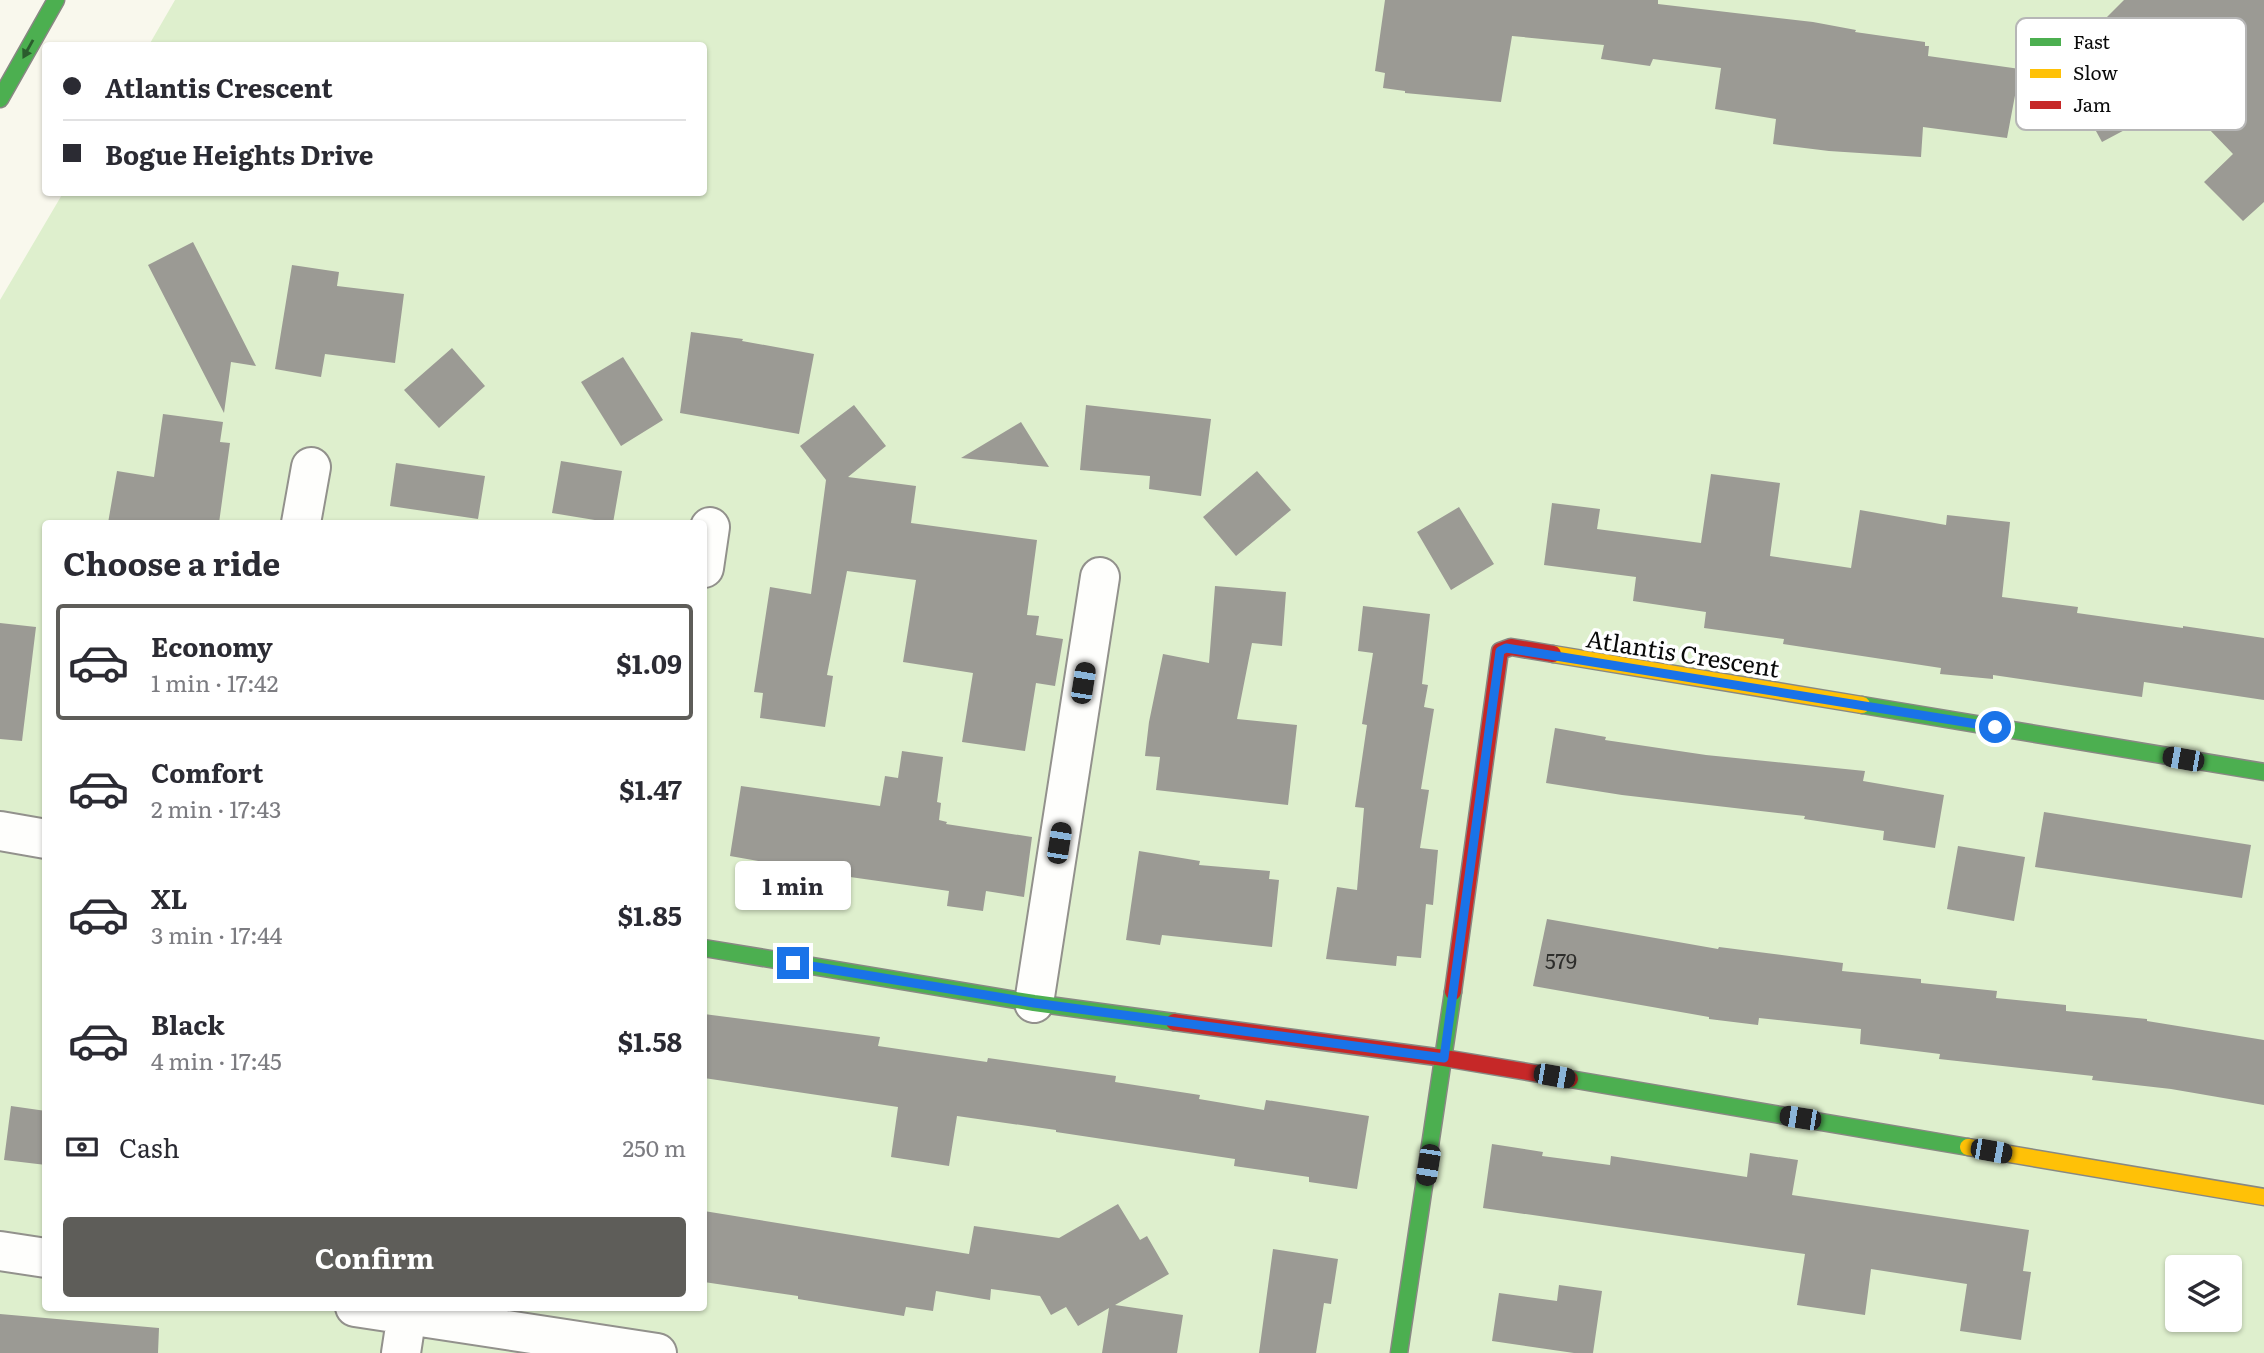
<!DOCTYPE html>
<html lang="en">
<head>
<meta charset="utf-8">
<style>
  body { margin:0; font-family:Literata,serif; background:#f7f7f7; color:#2b2b33; height:100vh; display:flex; flex-direction:column; font-size:26px; white-space:nowrap }
  * { box-sizing:border-box; margin:0 }
  p { font-size:23px; color:#7c7c81 }
  .icon { flex:none; width:38px; height:38px; fill:none; stroke:currentColor; stroke-width:2; stroke-linecap:round; stroke-linejoin:round }
  .map { position:relative; flex:1; overflow:hidden }
  .drawer { position:absolute; left:42px; top:520px; width:665px; height:791px; display:flex; flex-direction:column; background:#fff; border-radius:7px; box-shadow:0 2px 5px #0004 }
  .drawer>* { flex:none }
  .top-card { position:absolute; left:42px; top:42px; width:665px; height:154px; border-radius:7px; box-shadow:0 2px 5px #0004; display:grid; align-content:center; height:154px; padding:0 21px; background:#fff }
  .tools { position:absolute; left:2165px; top:1255px; display:grid; gap:14px }
  .tools a { display:grid; place-items:center; width:77px; height:77px; border-radius:7px; background:#fff; box-shadow:0 2px 5px #0004; font-size:35px }
  .end { position:absolute; width:32px; height:32px; margin:-16px; border:9px solid #1a73e8; background:#fff; box-shadow:0 0 0 4px #fff }
  .from { border-radius:50% }
  .bubble { position:absolute; height:49px; border-radius:7px; background:#fff; box-shadow:0 2px 5px #0004; font-size:23px; font-weight:700; line-height:49px; text-align:center }
  .car { position:absolute; width:21px; height:42px; margin:-21px -10px; border-radius:9px; box-shadow:0 0 5px 2px #0007; background:linear-gradient(#222 24%,#8ab4d8 0 40%,#222 0 76%,#8ab4d8 0 86%,#222 0) }
  .top-card b { display:flex; align-items:center; gap:24px; height:66px; font-size:26px }
  .top-card b+b { border-top:2px solid #e1e1e2 }
  .top-card i { width:18px; height:18px; background:#2b2b33 }
  ul { padding:0; list-style:none }
  li { display:flex; align-items:center; gap:21px; height:116px; margin:0 14px 10px; padding:0 7px; border:4px solid transparent; border-radius:7px }
  li div { flex:1 }
  li b { display:block; font-size:26px }
  li em { font-style:normal; font-weight:700 }
  li.current { border-color:#5e5d59 }
  li>.icon { width:63px; height:63px; stroke-width:1.5 }
  h2 { padding:0 21px; font-size:32px; line-height:84px }
  .pay { display:flex; align-items:center; gap:18px; height:77px; padding:0 21px; font-size:26px }
  .pay p { margin-inline-start:auto }
  .action { display:flex; gap:14px; margin-top:auto; padding:14px 21px }
  .action a { flex:1; height:80px; border-radius:7px; background:#5e5d59; color:#fff; font-size:28px; font-weight:700; line-height:80px; text-align:center }
  .map>svg:first-child { display:block }
  .green { fill:#deefcd; fill-rule:evenodd }
  .building { fill:#9b9a94 }
  .lines { fill:none; stroke-linecap:round; stroke-linejoin:round }
  .street-casing { stroke:#92918c; stroke-width:42 }
  .fast-casing { stroke:#888883; stroke-width:19 }
  .slow-casing { stroke:#888883; stroke-width:19 }
  .jam-casing { stroke:#888883; stroke-width:19 }
  .street { stroke:#fefefc; stroke-width:38 }
  .fast { stroke:#4caf50; stroke-width:16 }
  .slow { stroke:#ffc107; stroke-width:16 }
  .jam { stroke:#c62828; stroke-width:16 }
  .oneway { fill:#2b5c2d }
  .route { stroke:#1a73e8; stroke-width:9 }
  .labels { text-anchor:middle; dominant-baseline:central; stroke-width:7; stroke-linejoin:round; paint-order:stroke }
  .number-label { font-size:21px; fill:#2e2e2c }
  .street-label { font-size:24px; fill:#0a0a0a; stroke:#fff }
  .key { fill:#fff; stroke:#b6b6b6; stroke-width:2 }
  .key-label { font-size:19px; fill:#0a0a0a }
</style>
</head>
<body>
<div class="map">
<svg width="2264" height="1353" viewBox="0 0 2264 1353">
  <rect width="100%" height="100%" fill="#f9f8ed"/>
  <path class="green" d="M175 0H2264V1353H0V300L63 193 704 192V46L149 45ZM46 523H704V1307H46ZM2177 1267H2230V1320H2177Z"/>
  <path class="building" d="M1385 0H1658V4L1813 22 1856 30 1855 32 1925 42V46H1929L1928 56 2020 69 2007 138 1923 127 1921 157 1829 151 1773 144 1776 119 1715 109 1721 68 1653 59 1650 66 1601 59 1604 45 1512 36 1501 102 1405 93V91L1383 88 1385 73 1375 71Z
    M2124 0H2264V202L2243 221 2204 182 2233 154 2181 100 2102 142 2062 69 2121 35 2104 20Z
    M193 242 256 366 231 362 224 413 148 265Z
    M292 265 339 272 337 286 404 294 395 363 325 354 321 377 275 369Z
    M691 332 743 339 742 341 814 354 799 434 680 413Z
    M452 348 485 386 439 428 404 390Z
    M623 357 663 420 621 446 581 382Z
    M854 405 886 446 848 477 916 486 911 523 1037 540 1027 615 1039 616 1036 635 1063 639 1055 686 1036 683 1025 751 962 742 973 673 903 662 916 580 847 571 827 675 833 676 825 727 760 718 763 693 754 692 770 587 811 594 826 480 800 446Z
    M1086 405 1211 419 1201 496 1149 489 1150 476 1080 470Z
    M163 414 223 422 220 442 230 443 219 523H108L117 471 154 477Z
    M1021 422 1049 467 961 458Z
    M561 461 622 471 613 523 552 513Z
    M396 463 485 476 478 519 390 506Z
    M1257 471 1291 510 1236 556 1203 517Z
    M1711 474 1780 483 1770 556 1851 568 1860 510 1946 525 1947 515 2010 522 2002 597 2078 607 2077 613 2183 628V626L2264 638V700L2144 682 2142 697 1993 675V679L1940 674 1941 668 1783 644 1784 639 1704 628 1706 612 1633 601 1636 577 1544 565 1552 503 1600 509 1597 529 1701 543Z
    M1459 507 1494 564 1451 590 1417 532Z
    M1215 586 1286 592 1282 646 1252 643 1237 719 1297 725 1288 805 1156 790 1160 757 1145 756 1149 722 1163 654 1209 663Z
    M1363 606 1430 614 1422 684 1428 685 1424 707 1434 709 1421 789 1429 790 1420 848 1438 850 1433 905 1426 904 1421 958 1397 956 1396 966 1326 959 1337 887 1357 890 1364 808 1355 807 1367 725 1362 724 1373 653 1358 651Z
    M0 623 36 627 22 741 0 739Z
    M1555 728 1606 737 1605 740 1706 755 1865 771 1863 781 1944 795 1935 848 1883 840 1884 831 1804 819 1805 816 1622 795 1546 783Z
    M902 751 943 757 937 802 941 803 939 820 947 822 946 824 1032 837 1024 897 986 891 983 911 947 906 949 891 836 875 730 856 741 786 880 806 885 776 898 778Z
    M2044 812 2251 845 2242 898 2035 867Z
    M1958 846 2025 857 2014 921 1947 909Z
    M1139 851 1200 861 1199 865 1270 871 1269 879 1279 880 1272 947 1162 935 1160 945 1126 940Z
    M1547 919 1718 949 1719 947 1843 963 1842 971 1921 979V983L1997 991 1996 998 2066 1005V1011L2147 1019V1021L2264 1040V1105L2171 1089 2092 1080 2093 1076 1939 1059 1940 1054 1860 1044 1861 1029 1759 1018 1758 1025 1709 1019V1017L1533 986Z
    M704 1014 880 1037 878 1046 987 1062 988 1058 1116 1076 1115 1082 1200 1095 1199 1099 1264 1110 1266 1100 1369 1116 1357 1189 1309 1182V1177L1234 1166 1235 1159 1056 1132V1130L957 1116 949 1166 891 1157 898 1107 704 1078Z
    M11 1106 46 1111V1165L4 1160Z
    M1492 1144 1543 1152 1542 1156 1610 1165 1611 1156 1747 1177 1750 1153 1798 1160 1792 1195 2029 1230 2023 1271 2031 1272 2021 1340 1960 1331 1967 1284 1871 1269 1865 1315 1797 1305 1805 1254 1483 1208Z
    M1118 1204 1140 1240 1147 1236 1169 1274 1115 1305 1183 1315 1177 1353H1102L1109 1308 1078 1326 1066 1307 1051 1315 1040 1296 991 1289 990 1300 936 1291 933 1311 906 1307 904 1316 798 1299V1296L704 1282V1211L969 1254 974 1226 1059 1238Z
    M1273 1249 1338 1259 1331 1304 1324 1303 1316 1353H1259Z
    M1559 1285 1602 1291 1593 1353H1574L1492 1341 1499 1293 1557 1301Z
    M0 1314 159 1328 158 1353H0Z"/>
  <g class="lines">
    <defs>
      <path id="street" d="M301 523 311 467
        M704 568 710 527
        M0 831 46 839
        M1034 1003 1100 577
        M0 1251 46 1258
        M355 1307 657 1353
        M401 1353 408 1307"/>
      <path id="fast" d="M0 99 56 0
        M1862 705 2264 772
        M704 948 1034 1003 1174 1022
        M1570 1079 1968 1147
        M1399 1353 1453 992"/>
      <path id="slow" d="M1553 654 1862 705
        M1968 1147 2264 1197"/>
      <path id="jam" d="M1453 992 1500 651 1511 647 1553 654
        M1174 1022 1444 1058 1570 1079"/>
    </defs>
    <use href="#street" class="street-casing"/>
    <use href="#fast" class="fast-casing"/>
    <use href="#slow" class="slow-casing"/>
    <use href="#jam" class="jam-casing"/>
    <use href="#street" class="street"/>
    <use href="#fast" class="fast"/>
    <use href="#slow" class="slow"/>
    <use href="#jam" class="jam"/>
  </g>
  <defs><path id="oneway-solid" d="M-6-.8H1V-3.2L6.5 0L1 3.2V.8H-6Z" transform="scale(1.75)"/></defs>
  <use class="oneway" href="#oneway-solid" transform="translate(28 49) rotate(119)"/>
  <g class="lines">
    <path class="route" d="M793 963 1034 1003 1444 1058 1500 651 1506 648 1995 727"/>
  </g>
  <g class="labels">
    <g class="number-label">
      <text x="1561" y="959">579</text>
    </g>
    <g class="street-label">
      <text transform="translate(1683 652) rotate(9)">Atlantis Crescent</text>
    </g>
  </g>
  <rect x="2016" y="18" width="230" height="112" rx="10" class="key"/>
  <rect x="2030" y="38" width="31" height="8" fill="#4caf50"/>
  <rect x="2030" y="69" width="31" height="9" fill="#ffc107"/>
  <rect x="2030" y="101" width="31" height="8" fill="#c62828"/>
  <g class="key-label">
    <text x="2073" y="49">Fast</text>
    <text x="2073" y="80">Slow</text>
    <text x="2073" y="112">Jam</text>
  </g>
</svg>
<div class="tools">
<a><svg class="icon" aria-label="layers" viewBox="0 0 24 24"><path d="M12 4l9 5-9 5-9-5zM3 14l9 5 9-5"/></svg></a>
</div>
<i class="end from" style="left:1995px;top:727px"></i>
<i class="end" style="left:793px;top:963px"></i>
<div class="bubble" style="left:735px;top:861px;width:116px">1 min</div>
<i class="car" style="left:1083px;top:683px;rotate:9deg"></i>
<i class="car" style="left:2183px;top:759px;rotate:280deg"></i>
<i class="car" style="left:1059px;top:843px;rotate:9deg"></i>
<i class="car" style="left:1554px;top:1076px;rotate:100deg"></i>
<i class="car" style="left:1800px;top:1118px;rotate:279deg"></i>
<i class="car" style="left:1991px;top:1151px;rotate:100deg"></i>
<i class="car" style="left:1428px;top:1165px;rotate:189deg"></i>
<div class="top-card">
<b><i class="from"></i>Atlantis Crescent</b>
<b><i></i>Bogue Heights Drive</b>
</div>
<section class="drawer">
<h2>Choose a ride</h2>
<ul>
<li class="current"><svg class="icon" aria-label="car" viewBox="0 0 24 24"><path d="M5 17H2v-5l4-1 3-4h7l3 4 3 1v5h-3M9 17h6M6 11h13"/><circle cx="7" cy="17" r="2"/><circle cx="17" cy="17" r="2"/></svg><div><b>Economy</b><p>1 min · 17:42</p></div><em>$1.09</em></li>
<li><svg class="icon" aria-label="car" viewBox="0 0 24 24"><path d="M5 17H2v-5l4-1 3-4h7l3 4 3 1v5h-3M9 17h6M6 11h13"/><circle cx="7" cy="17" r="2"/><circle cx="17" cy="17" r="2"/></svg><div><b>Comfort</b><p>2 min · 17:43</p></div><em>$1.47</em></li>
<li><svg class="icon" aria-label="car" viewBox="0 0 24 24"><path d="M5 17H2v-5l4-1 3-4h7l3 4 3 1v5h-3M9 17h6M6 11h13"/><circle cx="7" cy="17" r="2"/><circle cx="17" cy="17" r="2"/></svg><div><b>XL</b><p>3 min · 17:44</p></div><em>$1.85</em></li>
<li><svg class="icon" aria-label="car" viewBox="0 0 24 24"><path d="M5 17H2v-5l4-1 3-4h7l3 4 3 1v5h-3M9 17h6M6 11h13"/><circle cx="7" cy="17" r="2"/><circle cx="17" cy="17" r="2"/></svg><div><b>Black</b><p>4 min · 17:45</p></div><em>$1.58</em></li>
</ul>
<div class="pay"><svg class="icon" aria-label="cash" viewBox="0 0 24 24"><path d="M3 7h18v10H3z"/><circle cx="12" cy="12" r="2"/></svg>Cash<p>250 m</p></div>
<div class="action"><a>Confirm</a></div>
</section>
</div>
</body>
</html>
